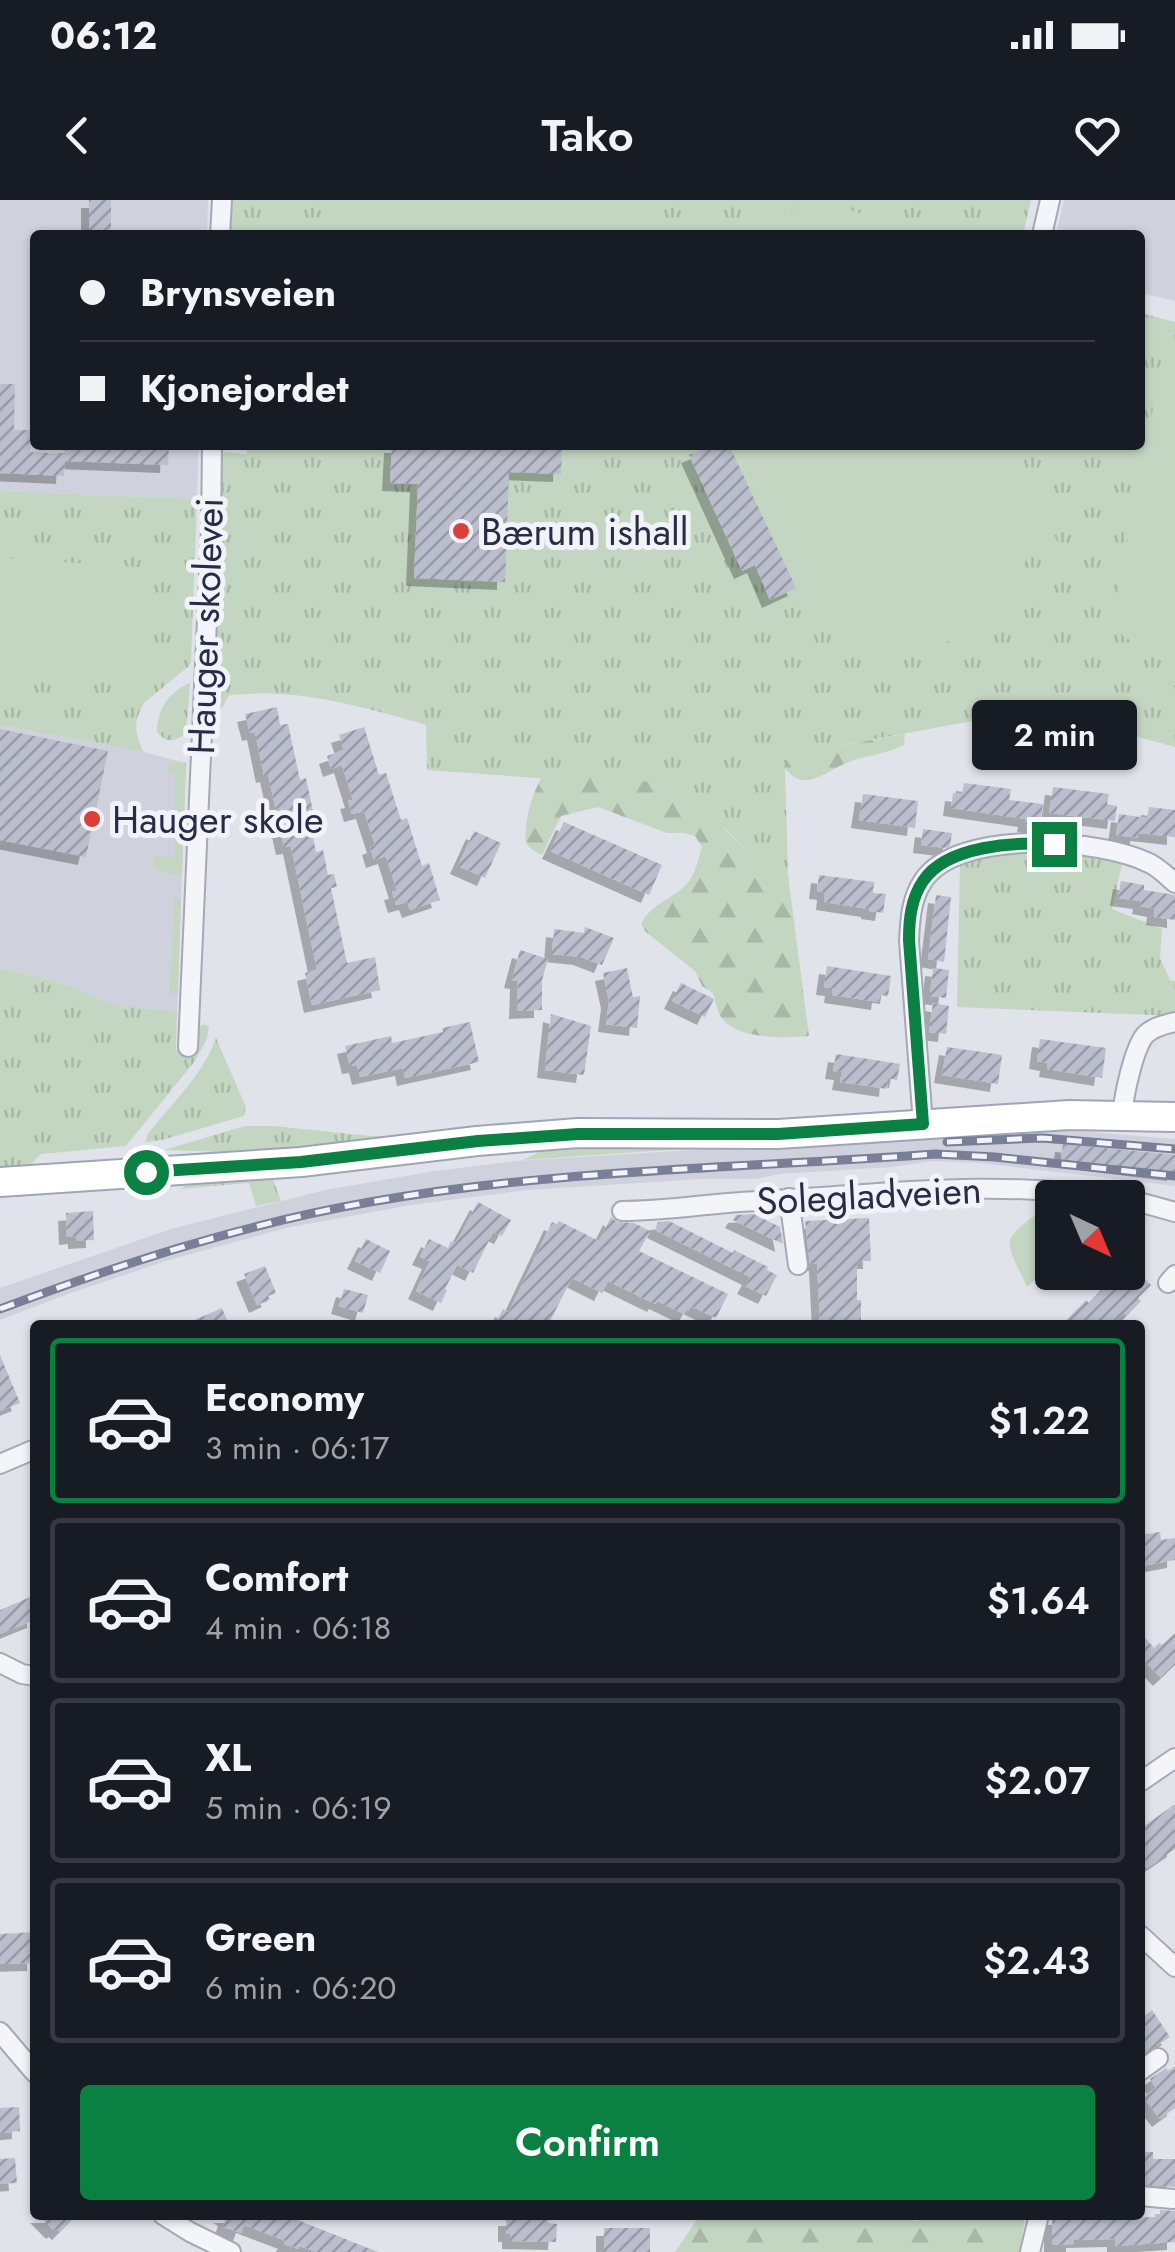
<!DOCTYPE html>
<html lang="en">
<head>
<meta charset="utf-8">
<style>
  body { margin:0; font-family:Jost,sans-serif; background:#242831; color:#f1f3f6; height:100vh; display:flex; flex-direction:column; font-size:38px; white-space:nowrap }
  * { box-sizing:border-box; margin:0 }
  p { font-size:32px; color:#9ea1a6 }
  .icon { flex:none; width:55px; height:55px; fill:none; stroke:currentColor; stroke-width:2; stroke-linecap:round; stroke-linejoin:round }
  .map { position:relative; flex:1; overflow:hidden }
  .sheet { position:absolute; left:30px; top:1120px; width:1115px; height:900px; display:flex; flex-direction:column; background:#171b24; border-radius:10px; box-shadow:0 2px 8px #0004 }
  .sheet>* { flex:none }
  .top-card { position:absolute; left:30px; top:30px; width:1115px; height:220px; border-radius:10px; box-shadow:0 2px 8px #0004; display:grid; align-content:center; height:220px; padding:0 50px; background:#171b24 }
  .needle { width:65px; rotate:136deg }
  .fabs { position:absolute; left:1035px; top:980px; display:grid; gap:20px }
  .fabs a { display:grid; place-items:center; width:110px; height:110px; border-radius:10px; background:#171b24; box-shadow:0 2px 8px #0004; font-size:50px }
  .end { position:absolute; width:45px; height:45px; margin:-22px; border:12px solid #0b8043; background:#fff; box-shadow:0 0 0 5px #fff }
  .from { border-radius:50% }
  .bubble { position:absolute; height:70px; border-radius:10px; background:#171b24; box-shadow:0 2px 8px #0004; font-size:32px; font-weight:600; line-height:70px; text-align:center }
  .top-card b { display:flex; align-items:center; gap:35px; height:95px; font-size:38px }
  .top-card b+b { border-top:2px solid #363941 }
  .top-card i { width:25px; height:25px; background:#f1f3f6 }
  ul { padding:18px 0 0; list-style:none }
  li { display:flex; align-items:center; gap:30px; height:165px; margin:0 20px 15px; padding:0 30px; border:5px solid #363941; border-radius:10px }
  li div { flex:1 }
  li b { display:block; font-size:38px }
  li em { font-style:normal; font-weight:600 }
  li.current { border-color:#0b8043 }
  li>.icon { width:90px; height:90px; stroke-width:1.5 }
  .action { display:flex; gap:20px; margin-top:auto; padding:20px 50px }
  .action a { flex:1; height:115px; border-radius:10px; background:#0b8043; color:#fff; font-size:40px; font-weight:600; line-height:115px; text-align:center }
  .status { display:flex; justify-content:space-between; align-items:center; height:70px; padding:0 50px; background:#171b24; direction:ltr }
  .status svg { height:28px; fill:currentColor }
  header { display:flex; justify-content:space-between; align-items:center; height:130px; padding:0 50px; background:#171b24; font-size:45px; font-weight:600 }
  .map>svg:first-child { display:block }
  .built { fill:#cfd2dd }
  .grass { fill:url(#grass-tufts) }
  .forest { fill:url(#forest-firs) }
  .pitch { fill:#c3d6c1 }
  .building { fill:url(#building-hatch); filter:url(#shadow) }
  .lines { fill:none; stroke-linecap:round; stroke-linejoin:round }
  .minor-casing { stroke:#a5a9b6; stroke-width:22 }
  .primary-casing { stroke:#9fa5b8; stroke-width:32 }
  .minor { stroke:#f4f5f9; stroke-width:18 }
  .primary { stroke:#fff; stroke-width:28 }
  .rail-casing { stroke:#797f97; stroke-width:9 }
  .rail { stroke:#f1f3f8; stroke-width:5; stroke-dasharray:15; stroke-linecap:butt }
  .route { stroke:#0b8043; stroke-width:12 }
  .poi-dot { fill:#dc3f3a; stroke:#f1f3f8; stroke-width:4 }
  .labels { text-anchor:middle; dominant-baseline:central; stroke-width:10; stroke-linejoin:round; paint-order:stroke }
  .poi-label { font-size:38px; fill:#272d45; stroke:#f1f3f8; text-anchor:start }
  .street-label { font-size:38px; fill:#272d45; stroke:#f1f3f8 }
</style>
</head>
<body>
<div class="status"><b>06:12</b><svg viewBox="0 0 49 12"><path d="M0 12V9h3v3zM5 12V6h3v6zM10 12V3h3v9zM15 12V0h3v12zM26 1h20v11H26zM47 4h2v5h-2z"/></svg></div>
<header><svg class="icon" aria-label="back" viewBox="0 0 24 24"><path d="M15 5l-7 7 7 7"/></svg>Tako<svg class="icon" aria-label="heart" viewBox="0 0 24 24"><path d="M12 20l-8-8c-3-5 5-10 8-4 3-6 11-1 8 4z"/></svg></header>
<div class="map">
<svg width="1175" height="2052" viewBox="0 0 1175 2052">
  <defs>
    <pattern id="grass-tufts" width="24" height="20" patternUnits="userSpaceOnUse" patternTransform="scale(2.5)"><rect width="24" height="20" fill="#c3d6c1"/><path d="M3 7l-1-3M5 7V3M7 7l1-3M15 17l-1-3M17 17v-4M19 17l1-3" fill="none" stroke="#a8b8a7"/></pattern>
    <pattern id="forest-firs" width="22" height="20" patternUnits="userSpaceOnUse" patternTransform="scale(2.5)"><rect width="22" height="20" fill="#c3d6c1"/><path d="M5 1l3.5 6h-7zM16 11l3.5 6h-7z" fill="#a8b8a7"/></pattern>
    <pattern id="building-hatch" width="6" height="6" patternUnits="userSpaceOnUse" patternTransform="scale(2.5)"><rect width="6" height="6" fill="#bbbecc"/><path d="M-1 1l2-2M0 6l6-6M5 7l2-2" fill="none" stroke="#989ba7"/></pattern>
    <filter id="shadow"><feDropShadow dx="-8" dy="8" stdDeviation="0" flood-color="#0004"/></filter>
  </defs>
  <rect width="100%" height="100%" fill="#e1e3eb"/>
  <path class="built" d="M0 0H208L207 35H35V245H199L197 299 0 291Z
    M1064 0H1175V101L1140 93V35H1056Z
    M0 525 144 552 186 563 177 811 118 806 59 782 0 768Z
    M1044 928 1175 939V986L980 963 932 961 893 967 779 974 756 979H702L528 990 411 1005 286 1028 169 1060 68 1094 0 1120V1088L171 1029 325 990 435 971 515 961Z"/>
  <path class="grass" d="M231 0H1031L1023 35H230Z
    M1140 113 1175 122V547L1083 522 994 517 789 555 785 568 788 675 771 671 753 658 726 629 623 576 550 579 427 570 426 525C378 511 327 496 277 494 261 493 245 494 229 495L222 508 212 490 221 262 224 252 247 254V245H1140Z
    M0 291 197 299 191 462 189 466 145 502C133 520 134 534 144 552L0 525Z
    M190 483 186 533C175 542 167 544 157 532 157 509 169 492 190 483Z
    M177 562 186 563 182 675 160 672 154 667 155 656 175 657V574L166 571 169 565Z
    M1023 648 1068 652 1122 664 1112 709 1162 729 1160 758 1170 780 1175 781V816L957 807 960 665 984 655Z
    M177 698 181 700 178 795 170 793 174 699Z
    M0 768 59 782 118 806 177 811 176 850 196 849 197 832 202 824 209 826 207 839 195 861 126 946 41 954 31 964 0 972Z
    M216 838 246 907 244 916 162 940 145 942 148 934C172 903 203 875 216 838Z
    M641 918 633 922 226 956 225 952 164 950 245 926H274L371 936H404L563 919Z
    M559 946H725L523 960 539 952Z
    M272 977 281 1001 256 1006 249 983 180 989 189 983Z"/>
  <path class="forest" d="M905 534 904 545C882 556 862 555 842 565 831 570 818 580 805 580 796 581 790 573 784 568L788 555Z
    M623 576 664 586 693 596 753 658 771 671 788 675 809 836C785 838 736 840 721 817 716 810 716 802 713 793L702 786 695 771 646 732 641 724C650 705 671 699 685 686 695 676 698 660 702 647L695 636 684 633H667L598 607 561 616 542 655C521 646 525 639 527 620 529 604 534 593 541 578Z
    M700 2015H890L917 2021 928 2015H1025L1021 2052H675Z"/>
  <path class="pitch" d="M329 0H623L622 35H327Z
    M816 5C847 6 874 16 899 35H737C760 15 786 8 816 5Z
    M1173 156H1175V469L1122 435 1113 414 1159 177Z
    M714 245H1013L1058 343 1027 357C995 448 894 480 820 414L810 418 796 388 770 400 757 370 744 374 689 255Z
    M0 358 153 368 145 482 0 473Z
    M1051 1006 1052 1064 1027 1087C1023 1077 1008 1052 1010 1042 1012 1028 1039 1013 1051 1006Z"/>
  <path class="building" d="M89 0H111V31L89 30Z
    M0 184H15L14 230H31L30 252 65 254V245H169L168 265 65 261 64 276 0 273Z
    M392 245 562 247 561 274 509 272 505 382 414 378 418 284 390 283Z
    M714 245H729L796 388 770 400 755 365 742 371 689 255Z
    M277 507 280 525 288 524 300 580 306 578 314 616 309 617 316 652 323 650 328 675 334 674 337 687 331 688 347 763 375 757 380 790 312 805 305 773 317 770 291 646 284 647 268 574 264 575 255 532 250 533 245 514Z
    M364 527 379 575 386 573 401 620 407 618 422 666 429 663 440 700 410 710 407 702 396 705 392 692 397 691 386 656 374 660 370 647 375 645 364 611 352 614 348 601 353 600 342 565 331 569 327 556 344 550 339 535Z
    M0 529 108 551 86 657 0 640Z
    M964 583 1011 589 1009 600 1043 604 1040 626 1025 624 1026 619 951 608 953 593 962 594Z
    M1053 587 1109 594 1107 604 1117 606 1115 621 1049 613Z
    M863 594 918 601 915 628 859 620Z
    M1149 607 1175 610V637L1138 633V638L1116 635 1119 614 1147 618Z
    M564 622 662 665 649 695 550 651Z
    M923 629 952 633 950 646 945 648 921 645Z
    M474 631 501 643 485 678 458 666Z
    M819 675 874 682 873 693 886 694 883 713 869 711V709L824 702 825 692 817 691Z
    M1121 681 1144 685V690L1175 695V720L1154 717 1155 709 1140 706 1141 701 1118 698Z
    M936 695 951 697 944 762 928 759Z
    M585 727 614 738 602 765 581 757 552 754 554 729 584 733Z
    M520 750 548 759 542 780V810L517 811 518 781 512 780Z
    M827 766 891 776 888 796 880 795 879 802 832 795 833 788 824 787Z
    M627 768 633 797 640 796 637 828 606 824 609 801 603 773Z
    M933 768 949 770 946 798 930 796Z
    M681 783 714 799 705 817 672 801Z
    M933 803 949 806 946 834 929 832Z
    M551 814 591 826 584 875 545 870Z
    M470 822 479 862 405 878 403 868 360 877 357 865 350 866 345 846 391 836 392 843 443 832 442 828Z
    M1040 839 1106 848 1102 878 1047 869 1048 863 1037 861Z
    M947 847 1002 855 998 884 942 875Z
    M836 854 900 864 897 880 888 878 887 889 840 882 842 872 833 871Z
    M1063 944 1175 955V973L1061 959Z
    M478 1002 511 1020 502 1036 493 1032 473 1073 457 1065 445 1089 447 1090 441 1103 416 1091 430 1061 420 1057 429 1039 448 1048 451 1041 456 1043Z
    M93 1011 94 1040 76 1041V1036L67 1037 66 1013Z
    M753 1014 780 1027 783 1044 733 1020 736 1015Z
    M611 1017 617 1022 634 1023 650 1031 639 1051 728 1094 716 1118 691 1106 686 1115 657 1101 655 1104 608 1081 602 1093 572 1078 548 1125H495L503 1109 509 1112 552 1022 557 1024 559 1021 599 1041Z
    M869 1018 871 1061H857V1100H861V1123H858V1125H831V1122H820L817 1063 810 1064 805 1021Z
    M669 1021 733 1053 734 1050 768 1067 767 1070 777 1075 766 1096 745 1086 750 1077 655 1030 658 1022Z
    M366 1039 390 1051 380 1073 355 1061Z
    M1128 1063 1151 1085 1138 1098 1141 1101 1127 1116 1124 1113 1112 1125H1062L1086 1100 1089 1103 1118 1072H1128Z
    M265 1066 276 1093 268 1096 270 1099 257 1105 244 1074Z
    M344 1089 368 1095 363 1113 339 1106Z
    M222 1108 229 1125H183Z
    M0 1155 20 1203 0 1211Z
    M1160 1332 1161 1340 1175 1338V1360L1142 1366 1140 1335Z
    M35 1395V1420L0 1434V1410Z
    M1140 1432 1154 1448 1159 1443 1162 1445 1175 1433V1465L1161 1478 1140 1456Z
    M1175 1604V1649L1147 1668 1140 1658V1629Z
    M35 1732V1763L0 1764V1734Z
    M1152 1810 1170 1837 1140 1856V1819Z
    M1175 1866V1908L1160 1919 1143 1897 1156 1888 1150 1879 1166 1868 1168 1871Z
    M19 1907 20 1931 0 1933V1908Z
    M1140 1952H1153V1959H1175V1987L1140 1984Z
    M15 1958 17 1983 0 1984V1959Z
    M1160 2010 1175 2011V2042L1115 2046V2039L1074 2040V2044L1052 2045V2017L1114 2015 1115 2018 1155 2017V2014H1160Z
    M38 2015H77L60 2032 57 2029 54 2031Z
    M221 2015H285L378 2052H317L299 2046 298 2049 284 2044 286 2041 244 2025 241 2033 223 2027 226 2018Z
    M506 2018H548V2023L557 2024 556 2042 510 2041V2034H506Z
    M604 2028H650V2052L604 2051Z"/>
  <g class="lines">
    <defs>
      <path id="minor" d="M220 35 222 0
        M1042 35 1050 0
        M188 847 211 330 212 245
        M1122 915C1124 896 1133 850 1145 835 1152 828 1165 824 1175 822
        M923 924 909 741C910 720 911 699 923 681 958 628 1101 638 1151 664 1160 669 1167 676 1175 683
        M789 998 798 1065
        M1128 999 1175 1012
        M622 1011C658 1011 692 1006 728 1003 764 1000 799 999 835 996 930 989 1020 983 1116 998
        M1168 1083 1175 1075
        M0 1264 35 1249
        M0 1463 22 1474 35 1476
        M1140 1582 1175 1558
        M1140 1735 1175 1767
        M0 1832 35 1873
        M1140 1871 1158 1858
        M1140 1996 1173 1999
        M163 2015 190 2032 231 2052
        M1030 2052 1039 2015"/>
      <path id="primary" d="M0 982 301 962 477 941 578 933 778 934 1069 915 1175 917"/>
    </defs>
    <use href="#minor" class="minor-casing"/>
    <use href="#primary" class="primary-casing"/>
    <use href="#minor" class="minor"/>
    <use href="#primary" class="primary"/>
    <defs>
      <path id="rail" d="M947 942 1042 938 1175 949
        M0 1109C121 1064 243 1024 370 1002 556 969 747 968 935 954L995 957 1175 976"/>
    </defs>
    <use href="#rail" class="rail-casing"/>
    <use href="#rail" class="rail"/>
  </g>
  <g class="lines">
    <path class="route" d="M146 972 301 962 478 941 578 934H778L923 924 909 740C909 719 911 699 923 681 947 645 1016 642 1054 644"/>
  </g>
  <g class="poi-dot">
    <circle cx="461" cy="331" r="10"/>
    <circle cx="92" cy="619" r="10"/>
  </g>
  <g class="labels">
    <g class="poi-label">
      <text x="481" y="331">Bærum ishall</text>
      <text x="112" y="619">Hauger skole</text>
    </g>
    <g class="street-label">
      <text transform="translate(205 426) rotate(-88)">Hauger skolevei</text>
      <text transform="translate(869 995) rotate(-3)">Solegladveien</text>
    </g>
  </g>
</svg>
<div class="fabs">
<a><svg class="needle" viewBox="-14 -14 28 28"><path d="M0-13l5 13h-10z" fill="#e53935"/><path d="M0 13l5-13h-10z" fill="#9ea1a6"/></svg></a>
</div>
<i class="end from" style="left:146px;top:972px"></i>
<i class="end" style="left:1054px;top:644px"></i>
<div class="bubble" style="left:972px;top:500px;width:165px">2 min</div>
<div class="top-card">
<b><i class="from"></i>Brynsveien</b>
<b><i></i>Kjonejordet</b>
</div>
<section class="sheet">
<ul>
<li class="current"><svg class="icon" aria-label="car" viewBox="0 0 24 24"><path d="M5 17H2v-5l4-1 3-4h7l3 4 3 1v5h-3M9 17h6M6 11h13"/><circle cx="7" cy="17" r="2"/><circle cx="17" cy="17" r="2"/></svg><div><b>Economy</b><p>3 min · 06:17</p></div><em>$1.22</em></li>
<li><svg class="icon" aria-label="car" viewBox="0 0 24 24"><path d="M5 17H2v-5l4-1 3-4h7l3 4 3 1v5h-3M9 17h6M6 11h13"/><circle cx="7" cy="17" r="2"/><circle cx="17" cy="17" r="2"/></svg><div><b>Comfort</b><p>4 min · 06:18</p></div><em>$1.64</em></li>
<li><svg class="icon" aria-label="car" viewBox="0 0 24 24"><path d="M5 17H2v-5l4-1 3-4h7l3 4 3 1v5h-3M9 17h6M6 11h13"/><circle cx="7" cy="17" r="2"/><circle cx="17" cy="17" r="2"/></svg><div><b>XL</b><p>5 min · 06:19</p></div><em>$2.07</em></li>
<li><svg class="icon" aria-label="car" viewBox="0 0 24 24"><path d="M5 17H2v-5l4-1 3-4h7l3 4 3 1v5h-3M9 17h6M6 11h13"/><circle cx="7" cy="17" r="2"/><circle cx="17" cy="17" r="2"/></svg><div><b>Green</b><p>6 min · 06:20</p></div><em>$2.43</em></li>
</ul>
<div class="action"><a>Confirm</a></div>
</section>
</div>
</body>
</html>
